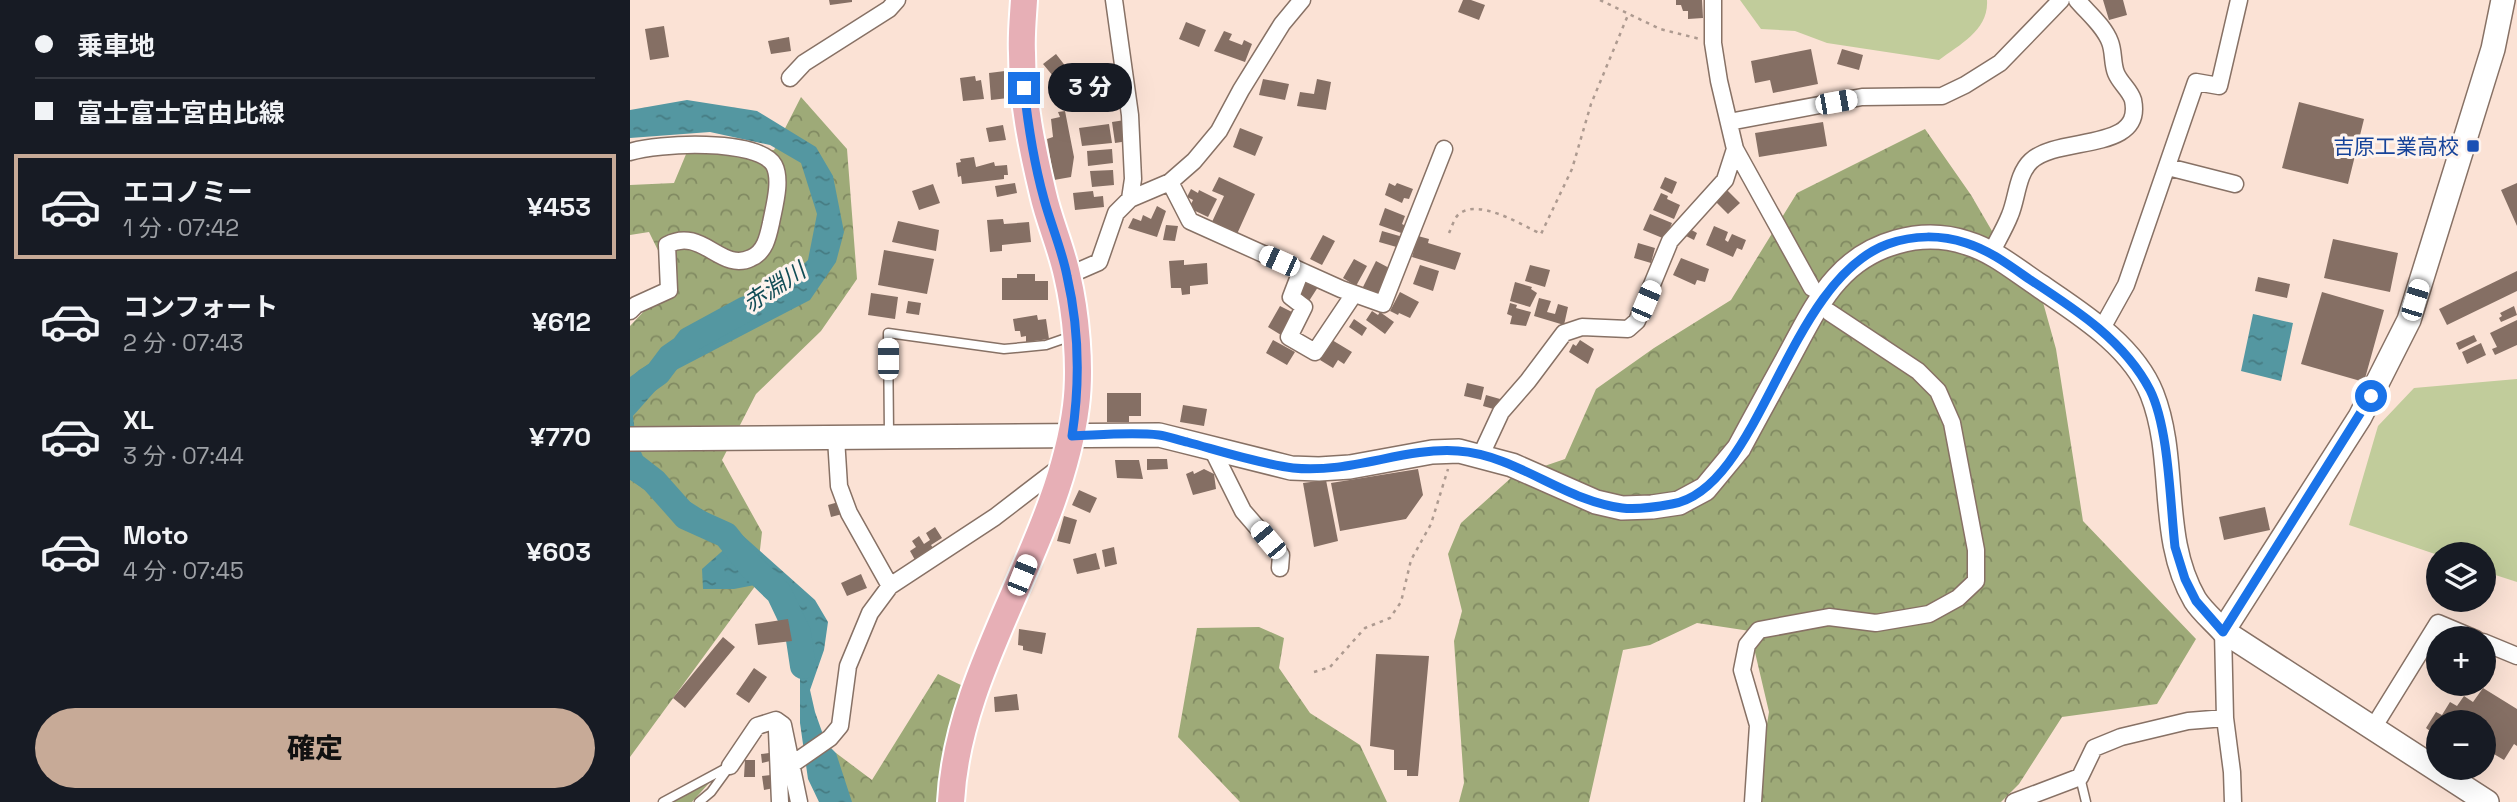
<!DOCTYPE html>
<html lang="ja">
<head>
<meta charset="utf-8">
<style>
  body { margin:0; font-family:"Space Grotesk","Noto Sans JP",sans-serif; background:#20242c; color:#f1f3f6; height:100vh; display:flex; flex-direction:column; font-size:26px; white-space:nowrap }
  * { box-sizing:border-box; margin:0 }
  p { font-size:23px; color:#9ea1a6 }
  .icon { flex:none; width:38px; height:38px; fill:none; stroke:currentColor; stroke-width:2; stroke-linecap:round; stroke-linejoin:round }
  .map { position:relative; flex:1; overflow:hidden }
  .side { display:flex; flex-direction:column; background:#171b24; width:630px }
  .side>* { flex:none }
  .hud { display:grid; align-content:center; height:154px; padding:0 35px; background:#171b24 }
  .controls { position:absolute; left:1796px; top:542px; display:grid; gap:14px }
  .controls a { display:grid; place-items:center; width:70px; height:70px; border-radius:50%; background:#171b24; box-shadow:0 7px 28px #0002; font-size:35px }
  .end { position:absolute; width:32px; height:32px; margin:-16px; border:9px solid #1a73e8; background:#fff; box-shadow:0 0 0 4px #fff }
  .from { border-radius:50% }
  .bubble { position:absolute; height:49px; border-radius:24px; background:#171b24; box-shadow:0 7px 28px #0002; font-size:23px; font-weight:800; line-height:49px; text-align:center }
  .car { position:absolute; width:21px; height:42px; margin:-21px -10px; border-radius:9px; box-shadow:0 0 5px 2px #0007; background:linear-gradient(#fff 24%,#345 0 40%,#fff 0 76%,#345 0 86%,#fff 0) }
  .hud b { display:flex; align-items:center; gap:24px; height:66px; font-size:26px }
  .hud b+b { border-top:2px solid #363941 }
  .hud i { width:18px; height:18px; background:#f1f3f6 }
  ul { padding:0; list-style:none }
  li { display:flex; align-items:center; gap:21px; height:105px; margin:0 14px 10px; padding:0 21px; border:4px solid transparent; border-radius:0px }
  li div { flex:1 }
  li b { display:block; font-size:26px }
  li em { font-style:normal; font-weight:800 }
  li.active { border-color:#c7aa97 }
  li>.icon { width:63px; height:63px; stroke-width:1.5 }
  .action { display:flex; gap:14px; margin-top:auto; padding:14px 35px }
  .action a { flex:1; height:80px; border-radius:42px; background:#c7aa97; color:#111; font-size:28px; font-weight:800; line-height:80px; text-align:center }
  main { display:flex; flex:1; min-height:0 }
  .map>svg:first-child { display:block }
  .green { fill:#c1cc9b }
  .forest { fill:url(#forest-crowns) }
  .water { fill:url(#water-ripples) }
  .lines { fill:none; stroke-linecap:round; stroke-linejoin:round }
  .river { stroke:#5497a1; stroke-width:26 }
  .building { fill:#856f64 }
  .lane-casing { stroke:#877165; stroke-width:11 }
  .street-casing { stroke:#877165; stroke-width:19 }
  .secondary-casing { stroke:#877165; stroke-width:26 }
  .primary-casing { stroke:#fff; stroke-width:30 }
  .path { stroke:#ad9a90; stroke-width:2.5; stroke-dasharray:3.5 5; stroke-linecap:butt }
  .lane { stroke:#fff; stroke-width:8 }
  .street { stroke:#fff; stroke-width:16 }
  .secondary { stroke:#fff; stroke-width:23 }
  .primary { stroke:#e7afb6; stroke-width:26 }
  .route { stroke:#1a73e8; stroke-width:9 }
  .transit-dot { fill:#1a4fb4; stroke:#fdf3ee; stroke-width:2.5 }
  .labels { text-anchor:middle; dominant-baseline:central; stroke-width:6; stroke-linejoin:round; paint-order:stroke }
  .transit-label { font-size:21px; fill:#164399; stroke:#fdf3ee; text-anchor:end }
  .water-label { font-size:23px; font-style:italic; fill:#124d56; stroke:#fdf3ee }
</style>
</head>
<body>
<main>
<section class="side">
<div class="hud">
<b><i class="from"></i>乗車地</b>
<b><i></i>富士富士宮由比線</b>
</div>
<ul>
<li class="active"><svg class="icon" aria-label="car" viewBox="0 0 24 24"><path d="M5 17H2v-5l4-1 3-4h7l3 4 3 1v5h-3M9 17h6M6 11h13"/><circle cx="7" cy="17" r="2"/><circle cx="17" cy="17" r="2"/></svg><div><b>エコノミー</b><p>1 分 · 07:42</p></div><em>¥453</em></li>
<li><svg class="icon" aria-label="car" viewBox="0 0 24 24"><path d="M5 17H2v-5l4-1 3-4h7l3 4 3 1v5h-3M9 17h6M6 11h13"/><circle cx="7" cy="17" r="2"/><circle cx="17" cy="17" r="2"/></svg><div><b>コンフォート</b><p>2 分 · 07:43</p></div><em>¥612</em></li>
<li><svg class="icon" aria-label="car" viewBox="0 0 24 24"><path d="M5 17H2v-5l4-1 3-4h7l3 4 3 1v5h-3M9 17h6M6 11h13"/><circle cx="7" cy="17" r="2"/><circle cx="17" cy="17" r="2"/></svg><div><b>XL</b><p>3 分 · 07:44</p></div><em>¥770</em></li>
<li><svg class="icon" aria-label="car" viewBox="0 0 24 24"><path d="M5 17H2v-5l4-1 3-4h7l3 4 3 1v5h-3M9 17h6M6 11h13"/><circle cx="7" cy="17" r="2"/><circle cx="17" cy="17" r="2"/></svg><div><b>Moto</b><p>4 分 · 07:45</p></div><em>¥603</em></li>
</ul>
<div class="action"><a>確定</a></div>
</section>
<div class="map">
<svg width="1887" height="802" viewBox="0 0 1887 802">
  <defs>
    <pattern id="forest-crowns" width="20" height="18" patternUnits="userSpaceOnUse" patternTransform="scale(1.75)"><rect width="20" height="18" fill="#9eaa78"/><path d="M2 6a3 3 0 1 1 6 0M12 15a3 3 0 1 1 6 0" fill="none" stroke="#818a62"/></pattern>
    <pattern id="water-ripples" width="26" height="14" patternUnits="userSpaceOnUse" patternTransform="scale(1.75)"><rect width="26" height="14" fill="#5497a1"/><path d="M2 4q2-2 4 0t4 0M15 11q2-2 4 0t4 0" fill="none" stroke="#467b82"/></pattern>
  </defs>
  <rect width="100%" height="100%" fill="#fbe2d5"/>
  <path class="green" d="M1110 0H1357C1359 30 1330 44 1309 60L1197 43 1165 31 1131 29Z
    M1887 379V582L1853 571V555H1808L1719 525 1748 426 1784 388Z"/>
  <path class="forest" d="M171 97 217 149 227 279 191 331 126 394 92 460 132 532 126 585 0 757V326L16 309 48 291 19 232 0 235V185L44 183 59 147 144 150Z
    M1295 129 1341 195 1383 267 1409 288 1426 349 1453 521 1566 639 1527 704 1432 717 1389 784 1371 802H1124L1139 712 1120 631 1067 623 1020 645 993 650 959 802H829L834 783 824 641 832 611 818 554 831 523 882 477 935 459 966 389 1024 348 1101 300 1167 193Z
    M629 627 654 638 649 668 680 713 730 745 757 802H610L548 737 567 628Z
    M308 674 333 686 313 758 311 802H192L178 771 206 753 242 780Z
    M88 773 62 802H34Z"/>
  <path class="water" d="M57 100 127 111 186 147 203 176 214 232 206 262 180 300 42 372 3 416 8 458 46 493 111 534 185 600 198 622 194 650 180 690 185 712 196 743 206 753 222 802H189L178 779 170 723V678L167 615 145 581 104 589H73L72 569 99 545 0 480V379L9 370 148 289 178 260 187 214 171 163 140 145 80 132 0 138V110Z
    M1623 314 1663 323 1651 381 1611 371Z"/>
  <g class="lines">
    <path class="river" d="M0 393 28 373 40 357 53 348 59 340 116 309
      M0 459 2 464 24 481 56 517 96 535 120 565 149 593 168 633 173 666"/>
  </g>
  <path class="building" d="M199 0H222V2L200 5Z
    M833 0H841L855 5 849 20 828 12Z
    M1046 0H1072L1073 18 1058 19V11H1053L1051 5H1046Z
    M1473 0H1493L1497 15 1479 20Z
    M556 22 576 30 569 47 549 39Z
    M34 26 39 57 20 60 15 29Z
    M594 31 602 34 599 40 612 45 614 40 622 44 615 62 584 51Z
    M159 37 161 51 141 54 138 41Z
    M1181 49 1188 84 1143 93 1140 80 1125 83 1121 61Z
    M1212 49 1233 55 1229 70 1207 64Z
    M426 54 440 72 428 82 413 64Z
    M484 68 488 73 491 103 473 105 468 72Z
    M375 71 378 98 361 100 359 73Z
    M345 76 346 81 351 80 354 99 333 101 330 78Z
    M633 79 659 84 655 100 629 95Z
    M687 79 701 82 696 110 667 106 670 92 684 94Z
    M467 87 470 106 446 109 443 91Z
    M1669 102 1734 119 1718 184 1652 168Z
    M435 111 444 157 441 177 424 180 417 139 423 137 421 119 430 117 428 112Z
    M495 120 498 141 485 143 482 122Z
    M1193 122 1197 146 1129 157 1125 133Z
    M479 124 482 143 452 146 449 128Z
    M373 125 376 140 359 142 356 128Z
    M610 128 633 137 625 156 603 147Z
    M482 149 483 163 458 166 457 151Z
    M344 157 346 167 364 162 365 166 377 165 378 175H374V179L332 184 331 176 328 177 326 163 331 162 330 159Z
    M483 170 484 185 462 187 460 171Z
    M589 177 625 194 607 234 582 222 594 196 582 191Z
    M1035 177 1047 182 1042 194 1030 188Z
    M385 183 387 193 367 197 365 186Z
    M759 183 765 186 767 183 783 189 779 199 774 198 772 203 755 195Z
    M1887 183V226L1871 190Z
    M303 184 310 203 289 210 282 191Z
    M561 189 568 193 569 190 587 199 578 217 559 208 563 200 557 197Z
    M1097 190 1110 203 1098 214 1085 201Z
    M463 191 464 197 473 196 474 207 445 210 443 193Z
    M1031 193 1038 196 1037 199 1050 205 1044 219 1023 210Z
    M527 206 536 211 527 237 498 228 503 218 511 221 513 215 521 219Z
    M755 208 775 216 772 224 776 226 774 234 749 225Z
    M1020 214 1042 223 1035 239 1013 230Z
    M373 219 374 224 399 222 401 242 372 245V251L360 252 357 220Z
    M268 221 309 230 306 251 262 242Z
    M536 225 548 226 545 241 533 240Z
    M1084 226 1098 232 1095 240 1098 242 1102 234 1116 240 1112 250 1107 248 1103 257 1076 245Z
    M1058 228 1067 233 1064 240 1054 235Z
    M752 231 773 237 770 248 749 242Z
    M693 235 705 241 692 265 680 259Z
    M788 236 799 239 798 243 831 253 825 270 782 257Z
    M1703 239 1768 253 1760 292 1694 278Z
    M1008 243 1025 248 1021 263 1004 258Z
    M254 250 304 259 297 294 248 285Z
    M1051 258 1079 269 1075 282 1067 280 1065 285 1043 275Z
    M724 259 737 266 726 286 713 278Z
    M554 260V265L577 263 578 284 560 286V294L552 295 551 288H541L539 261Z
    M746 261 763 270 749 298 732 289Z
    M790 265 809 271 803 291 783 284Z
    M900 265 920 270 915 287 895 281Z
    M1887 271V291L1817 325 1809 309Z
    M387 274H405V281H418V300H372V278H387Z
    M1628 277 1660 284 1657 298 1625 291Z
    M676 280 688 287 679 301 668 294Z
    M885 282 902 287 901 289 907 293 900 307 880 301Z
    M770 292 789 302 780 318 769 313 768 315 760 311Z
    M1692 292 1754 310 1734 382 1671 364Z
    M241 293 268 297 265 319 238 315Z
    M909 298 921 301 917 312 925 314 928 304 938 307 934 325 904 316Z
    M278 301 291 303 289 315 276 313Z
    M880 303 887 305 886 308 901 312 896 326 880 324 882 316 877 314Z
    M650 306 662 312 651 335 638 327Z
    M1884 306 1887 315 1871 322 1869 318 1872 316 1870 313Z
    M742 311 748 315 750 312 764 322 755 334 736 320Z
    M407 315 408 320 416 319 419 339 396 342V336L391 337 390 331H385L383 319Z
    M724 319 737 328 732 336 719 327Z
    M1887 320V345L1865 355 1862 349 1867 347 1860 333Z
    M1844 335 1847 341 1829 350 1826 343Z
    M643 340 665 352 657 365 636 353Z
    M702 340 722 352 714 364 708 360 703 368 690 360Z
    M950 340 964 349 958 364 939 352 943 344 946 346Z
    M1851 343 1856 355 1837 364 1832 352Z
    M837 383 854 387 851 400 834 396Z
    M477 393H511V416H499V422H477Z
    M856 395 870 399 867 410 853 406Z
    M553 405 577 409 574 426 550 422Z
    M517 459H537L538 469 517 470Z
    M485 460H509L513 479 487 478Z
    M574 469 584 474 586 489 563 495 556 474 563 471 564 474Z
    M788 469 793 495 776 519 710 531 701 483Z
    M696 480 708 541 684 547 673 483Z
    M449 490 467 498 460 513 442 505Z
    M212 501 216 513 201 517 198 505Z
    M1635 507 1640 530 1594 540 1589 517Z
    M434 516 447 520 440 544 427 541Z
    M305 527 312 538 301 545 303 548 285 560 280 551 286 547 282 541 289 536 294 544 300 540 296 533Z
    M484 547 487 564 475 567 472 550Z
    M466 553 470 569 447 574 443 559Z
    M231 574 237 588 217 596 211 583Z
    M158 619 162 641 128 645 125 624Z
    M389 629 416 633 412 654 393 650V646L388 645Z
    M93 637 105 647 55 708 43 698Z
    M746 654 799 656 788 776H777V770H764V750L740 746Z
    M124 668 137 677 119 703 106 694Z
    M1853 688 1887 709V746L1884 744 1874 760 1857 750 1853 756V723H1808V740L1799 734 1800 731 1796 728 1806 712 1812 715 1820 702 1827 706 1834 696 1843 702Z
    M387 694 389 710 365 712 364 697Z
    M139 753 140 761 132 763 131 754Z
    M115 760H125V777H114Z
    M141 775 144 788 134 790 132 776Z"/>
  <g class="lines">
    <defs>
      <path id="lane" d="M259 434 258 333 374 349 416 345 442 336
        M1450 777 1456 802
        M33 802 100 766
        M69 802 81 792 97 770"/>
      <path id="street" d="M484 0 500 115 503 179 500 199
        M1083 0V43L1089 81 1105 149 1182 288
        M160 78 174 63 259 9 267 0
        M1099 122 1232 97 1312 96 1335 85 1370 63 1431 0
        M0 152C27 143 128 138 144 165 152 180 144 207 141 223 138 237 135 252 121 258 91 273 72 226 37 245L39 290 6 305 0 311
        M1538 167 1605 184
        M540 182 560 221 711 289 753 304 814 149
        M1361 253C1367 241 1375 228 1380 215 1387 199 1387 174 1401 161 1429 135 1514 153 1503 100 1500 90 1490 83 1486 73 1482 63 1484 52 1480 42 1474 26 1458 13 1447 0
        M671 271 661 297 674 307 659 337 685 352 724 294
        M437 276 469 262 486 213 500 199 540 182 564 161 589 131 611 90 652 24 672 0
        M1471 330 1496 285 1566 82 1589 86 1609 0
        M206 438 209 486 219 513 260 586
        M582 449 613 511 651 555 650 568
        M851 455 871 412 898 381 934 333 952 327 998 329 1007 321 1040 241 1095 180 1105 149
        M1593 631 1595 718 1602 772 1603 802
        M1853 642 1887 656
        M1743 728 1808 623 1846 639
        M147 731 150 802
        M161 765 200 738 210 726 218 666 240 613 260 586 365 517 430 467
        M100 766 127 726 146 720 153 725 169 802
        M1123 802 1128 725 1112 670 1117 645 1129 630 1199 617 1246 623 1299 614 1328 598 1346 581V550L1322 423 1308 391 1288 371 1199 312
        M1384 802 1450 777 1464 748 1491 737 1558 721 1595 718"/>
      <path id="secondary" d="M0 439 529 435 661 468 689 469 720 467 802 452 829 451 882 465 966 502 992 508 1022 507 1049 503 1075 489 1109 448C1125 418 1141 389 1157 360 1172 333 1186 302 1207 279 1239 243 1291 228 1337 243 1364 251 1387 271 1410 286 1451 314 1503 346 1522 394 1548 460 1528 537 1565 600 1572 611 1584 621 1593 631L1857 802
        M1593 631 1730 417 1779 320 1863 49 1873 0"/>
      <path id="primary" d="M321 802C328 664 429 543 446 406 451 367 446 313 437 275 431 247 419 221 413 194 402 148 392 100 392 53 391 35 393 17 394 0"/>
    </defs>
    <use href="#lane" class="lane-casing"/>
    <use href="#street" class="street-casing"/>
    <use href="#secondary" class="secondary-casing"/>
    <use href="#primary" class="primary-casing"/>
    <path class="path" d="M970 0 1030 29 1070 39
      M819 233C822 227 824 218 829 214 849 198 892 225 911 234L942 169 961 104 998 15
      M684 672 700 667 735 628 760 618 771 602 781 560 801 524 818 469"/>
    <use href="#lane" class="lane"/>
    <use href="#street" class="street"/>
    <use href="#secondary" class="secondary"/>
    <use href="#primary" class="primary"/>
  </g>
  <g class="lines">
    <path class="route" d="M394 88C398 125 404 163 414 199 421 225 432 250 437 276 449 328 450 383 442 436 470 435 501 432 529 435 538 436 548 440 557 442 590 451 630 464 663 468 721 474 774 447 828 451 887 455 934 501 992 508 1008 510 1026 507 1042 504 1131 489 1156 281 1258 244 1283 235 1311 235 1336 243 1359 250 1379 265 1399 279 1445 309 1494 340 1520 390 1539 428 1540 503 1545 547L1555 579 1566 601 1593 632 1741 396"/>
  </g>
  <rect class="transit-dot" x="1836" y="139" width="14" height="14" rx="3.5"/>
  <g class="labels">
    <g class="transit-label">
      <text x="1829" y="146">吉原工業高校</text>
    </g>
    <g class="water-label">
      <text transform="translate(144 287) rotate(-33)">赤淵川</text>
    </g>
  </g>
</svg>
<div class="controls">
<a><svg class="icon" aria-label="layers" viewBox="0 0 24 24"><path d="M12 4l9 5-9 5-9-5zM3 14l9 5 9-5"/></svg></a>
<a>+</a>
<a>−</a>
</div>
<i class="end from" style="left:1741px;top:396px"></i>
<i class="end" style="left:394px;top:88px"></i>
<div class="bubble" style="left:418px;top:63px;width:84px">3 分</div>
<i class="car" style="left:1206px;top:102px;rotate:80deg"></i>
<i class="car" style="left:649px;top:261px;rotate:294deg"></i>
<i class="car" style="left:1785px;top:300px;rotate:17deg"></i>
<i class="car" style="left:1016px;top:301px;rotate:23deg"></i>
<i class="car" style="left:258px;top:359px;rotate:0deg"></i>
<i class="car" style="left:638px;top:540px;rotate:320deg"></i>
<i class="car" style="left:392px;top:575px;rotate:22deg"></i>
</div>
</main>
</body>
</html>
